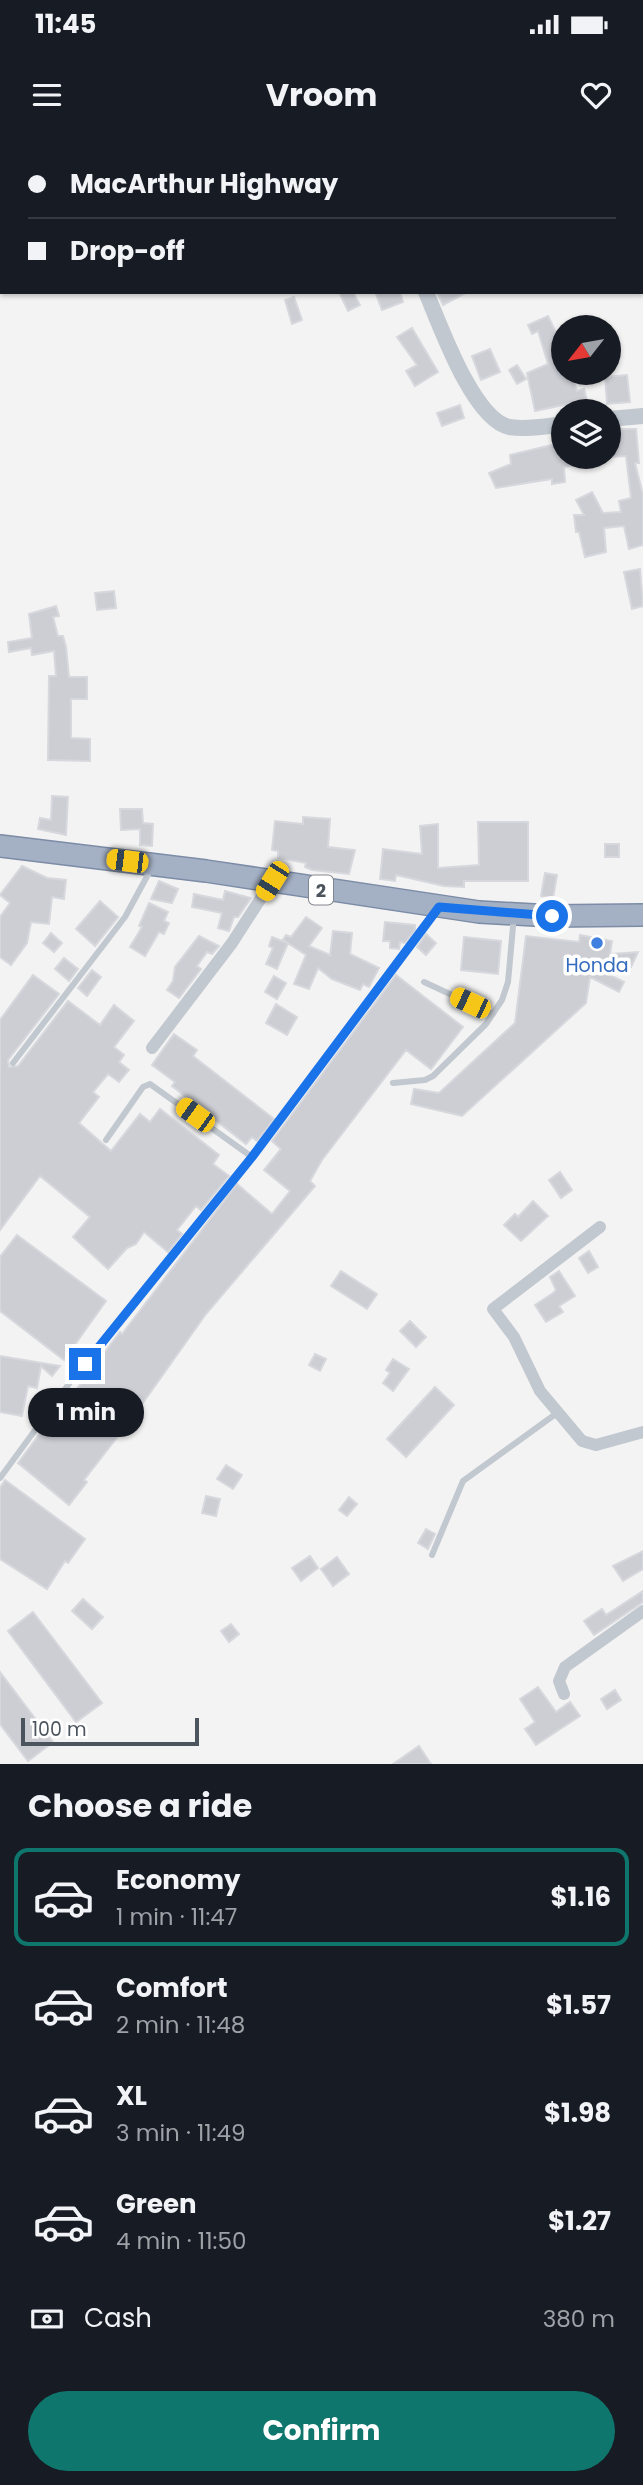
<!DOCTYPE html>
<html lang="en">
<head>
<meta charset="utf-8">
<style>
  body { margin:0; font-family:Poppins,sans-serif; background:#242831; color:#f1f3f6; height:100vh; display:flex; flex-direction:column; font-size:26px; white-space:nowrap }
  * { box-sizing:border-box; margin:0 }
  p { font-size:23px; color:#9ea1a6 }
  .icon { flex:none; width:38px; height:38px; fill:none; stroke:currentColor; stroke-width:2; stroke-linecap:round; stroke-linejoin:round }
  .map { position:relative; height:1624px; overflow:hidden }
  .details { display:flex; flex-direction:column; background:#171b24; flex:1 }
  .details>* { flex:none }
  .banner { position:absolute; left:0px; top:0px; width:644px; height:154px; box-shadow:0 2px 5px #0004; display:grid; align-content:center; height:154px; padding:0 28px; background:#171b24 }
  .needle { width:46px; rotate:239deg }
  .fabs { position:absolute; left:551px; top:175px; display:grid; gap:14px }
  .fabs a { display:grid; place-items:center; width:70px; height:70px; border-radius:50%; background:#171b24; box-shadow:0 2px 5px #0004; font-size:35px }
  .scale { position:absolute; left:21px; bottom:18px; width:178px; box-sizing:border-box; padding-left:7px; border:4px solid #4c545e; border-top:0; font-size:19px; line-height:24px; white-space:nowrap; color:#4c545e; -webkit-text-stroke:5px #fff; paint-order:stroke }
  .end { position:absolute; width:32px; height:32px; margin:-16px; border:9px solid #1a73e8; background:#fff; box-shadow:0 0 0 4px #fff }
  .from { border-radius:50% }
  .bubble { position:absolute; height:49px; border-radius:24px; background:#171b24; box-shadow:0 2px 5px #0004; font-size:23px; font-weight:700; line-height:49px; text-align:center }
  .car { position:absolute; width:21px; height:42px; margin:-21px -10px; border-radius:9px; box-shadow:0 0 5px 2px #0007; background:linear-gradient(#f5c518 24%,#345 0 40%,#f5c518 0 76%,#345 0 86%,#f5c518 0) }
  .banner b { display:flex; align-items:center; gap:24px; height:66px; font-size:26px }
  .banner b+b { border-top:2px solid #363941 }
  .banner i { width:18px; height:18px; background:#f1f3f6 }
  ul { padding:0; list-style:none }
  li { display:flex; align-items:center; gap:21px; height:98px; margin:0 14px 10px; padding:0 14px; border:4px solid transparent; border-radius:14px }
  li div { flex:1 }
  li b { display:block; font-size:26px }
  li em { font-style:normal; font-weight:700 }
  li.selected { border-color:#0f766e }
  li>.icon { width:63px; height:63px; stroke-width:1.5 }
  h2 { padding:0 28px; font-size:32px; line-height:84px }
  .pay { display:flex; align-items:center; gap:18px; height:77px; padding:0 28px; font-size:26px }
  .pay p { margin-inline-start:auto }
  .button { display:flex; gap:14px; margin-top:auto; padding:14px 28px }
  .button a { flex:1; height:80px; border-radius:42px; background:#0f766e; color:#fff; font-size:28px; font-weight:700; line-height:80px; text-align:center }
  .status { display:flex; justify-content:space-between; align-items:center; height:49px; padding:0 35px; background:#171b24; direction:ltr }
  .status svg { height:19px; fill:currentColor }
  header { display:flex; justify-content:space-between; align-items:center; height:91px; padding:0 28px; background:#171b24; font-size:32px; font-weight:700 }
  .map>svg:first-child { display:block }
  .building { fill:#cdced4; stroke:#d7d8dd; stroke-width:2 }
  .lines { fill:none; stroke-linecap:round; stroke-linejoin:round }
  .trunk-casing { stroke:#7c8ca6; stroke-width:24 }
  .service { stroke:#c2c8cf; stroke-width:6 }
  .minor { stroke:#c2c8cf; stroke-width:12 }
  .tertiary { stroke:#c2c8cf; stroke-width:16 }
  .trunk { stroke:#a4b0c4; stroke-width:21 }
  .route { stroke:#1a73e8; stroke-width:9 }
  .shop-dot { fill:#3f7fe0; stroke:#fff; stroke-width:2.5 }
  .labels { text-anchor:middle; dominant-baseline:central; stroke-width:7; stroke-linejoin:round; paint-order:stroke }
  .shield { fill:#fff; stroke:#82878e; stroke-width:2 }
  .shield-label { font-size:18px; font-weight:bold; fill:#4c545e }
  .shop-label { font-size:19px; fill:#366cbe; stroke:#fff }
</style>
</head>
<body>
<div class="status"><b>11:45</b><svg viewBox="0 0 49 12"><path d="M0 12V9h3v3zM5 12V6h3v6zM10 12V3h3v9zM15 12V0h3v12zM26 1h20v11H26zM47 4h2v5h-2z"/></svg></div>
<header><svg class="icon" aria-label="menu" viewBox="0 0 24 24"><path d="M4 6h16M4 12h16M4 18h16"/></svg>Vroom<svg class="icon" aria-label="heart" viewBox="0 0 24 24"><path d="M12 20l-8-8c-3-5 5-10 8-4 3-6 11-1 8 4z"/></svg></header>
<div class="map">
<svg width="643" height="1624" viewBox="0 0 643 1624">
  <rect width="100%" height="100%" fill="#f4f3f3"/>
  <path class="building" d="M339 152H353L360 165 348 171Z
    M381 152H400L403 162 382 170 376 154Z
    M437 152H467L443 165Z
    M294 157 302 180 292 184 285 160Z
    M548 176 559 199 564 198V233H571L577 251 584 249 589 268 570 271 568 264 535 271 527 233 548 224 538 191 532 194 528 185Z
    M412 188 438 232 415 246 406 231 417 225 397 197Z
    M490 209 500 232 481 240 472 216Z
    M517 225 526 239 517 244 509 230Z
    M627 235 630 262 607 264 605 237Z
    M460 265 464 278 442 286 437 273Z
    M609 289H636L639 323H635L643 355V405L629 409 624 386 604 388 606 412 585 417 579 392H576L574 375H584L576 360 592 352 603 373 621 372 619 361 631 358 626 316 611 317Z
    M564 302V317H591V322L564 327 565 342 552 344V339L496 348 489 333 511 324 510 315Z
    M640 429 643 466 632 469 624 432Z
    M114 451 116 468 97 470 95 453Z
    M56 466 59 476 53 477 58 496H63L66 507 69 537H87V559H71V598L90 599V621L48 620 49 536H56L54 511 32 515 31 508 9 512 8 502 32 498 29 474Z
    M52 656 68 657 66 695 38 689 40 678 51 680Z
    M120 669H142L143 683 153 684 152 706 140 705V689L121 690Z
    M303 677 330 679 328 707 355 710 349 734 312 730 305 727 306 723 278 718V711L272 710 275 681 303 684Z
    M478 682H528V741H464V747L444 746 396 735 395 741 380 739 383 709 422 714 420 686 438 684V728L479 725Z
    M605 704H619V717H605Z
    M22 726 47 738 66 740 64 759 52 757 49 784 31 782 27 803 11 825 0 817V777L10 763 0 755Z
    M545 733 557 735 553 758 541 756Z
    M159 741 178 749 172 763 151 759Z
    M225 751 251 758 238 777H234L229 791 218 788 222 773 192 767 194 754 223 760Z
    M100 761 118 777 95 806 76 789Z
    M149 763 168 772 164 781 169 783 164 794 159 792 145 816 130 807 142 787 139 786Z
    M306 777 322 788 309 806 330 815 333 791 352 793 350 814 379 828 369 847 363 844 360 850 332 839 318 828 309 849 294 844 306 815 283 800 286 795 291 797Z
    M385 782 415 785V790L405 803 400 802 399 809 390 808V801H383Z
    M51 793 62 803 54 812 43 803Z
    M426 794 436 803 426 815 417 807Z
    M580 795 612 801 610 814 638 812 631 827 596 828 624 842 619 852 590 837 586 863 462 976 411 964 414 949 439 953 515 883 526 796 579 802Z
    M199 796 219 806 212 814 207 812 197 826 201 829 179 858 167 850 173 841 175 827Z
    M272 797 288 803 277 829 266 824 273 808 269 806Z
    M464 797 501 801 498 834 461 830Z
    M64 818 78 829 69 841 55 829Z
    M92 830 101 837 87 856 78 848Z
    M33 835 59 854 8 920 9 927 18 926 68 861 100 885 114 865 134 881 114 907 124 915 119 922 129 930 119 942 108 934 93 952 99 957 79 983 111 1011 140 974 150 982 160 969 219 1015 213 1024 229 1036 201 1070 196 1066 177 1090 182 1094 168 1112 144 1092 136 1104 127 1108 108 1129 73 1097 90 1077 40 1036 0 1090V880Z
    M396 835 463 887 431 929 406 910 322 1020 310 1041 315 1046 206 1174 133 1277 84 1340 87 1342 69 1365 18 1323 64 1261 66 1263 120 1192 122 1194 237 1044 272 1074 290 1051 264 1030 281 1009 272 1001Z
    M274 836 286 843 277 859 265 852Z
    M276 864 297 877 287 895 266 883Z
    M174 894 197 910 193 916 274 979 257 1001 252 997 246 1004 172 946 175 942 152 925Z
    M560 1032 572 1050 561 1058 549 1040Z
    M533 1061 548 1076 521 1101 504 1085 515 1074 518 1077Z
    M17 1095 106 1161 64 1220 0 1171V1117Z
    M589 1111 598 1127 588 1133 579 1118Z
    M341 1131 377 1154 367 1169 331 1146Z
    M559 1131 575 1156 559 1166 563 1172 546 1182 535 1165 553 1153 556 1150 550 1137Z
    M410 1181 426 1197 416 1207 400 1191Z
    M315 1214 326 1219 320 1231 309 1225Z
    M0 1216 60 1226 52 1236 41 1226 37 1248 28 1246 22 1276 0 1272Z
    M393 1219 409 1229 393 1251 383 1243 390 1233 386 1230Z
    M435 1247 454 1265 406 1317 387 1299Z
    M226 1325 242 1335 233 1349 217 1339Z
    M5 1340 85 1399 68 1423 65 1421 47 1449 0 1419V1348Z
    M206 1356 220 1359 216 1376 202 1373Z
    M349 1357 357 1364 347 1376 339 1370Z
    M426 1389 435 1394 428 1409 418 1403Z
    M643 1411V1429L623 1441 613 1426Z
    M310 1416 318 1428 301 1441 292 1428Z
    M337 1417 349 1434 333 1446 321 1429Z
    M643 1451V1462L594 1495 584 1481 602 1469 606 1475Z
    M83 1459 103 1477 92 1489 72 1471Z
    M33 1472 102 1563 76 1582 8 1491Z
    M231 1484 239 1494 229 1502 221 1491Z
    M0 1532 53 1602 28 1621 0 1584Z
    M538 1547 556 1572 570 1562 580 1576 536 1605 525 1589 535 1582 520 1559Z
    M615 1550 621 1560 607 1569 601 1559Z
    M419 1606 431 1624H393Z"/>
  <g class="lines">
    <defs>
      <path id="trunk" d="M0 706 206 731 479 772 552 776 643 775"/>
    </defs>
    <use href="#trunk" class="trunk-casing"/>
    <path class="service" d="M424 842 493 874
      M13 923 125 777 151 729
      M393 943 425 940 433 936 486 884 502 860 508 842 514 776
      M106 1000 143 947 150 944 252 1017
      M0 1338 71 1241 275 988 436 771
      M432 1415 463 1341 557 1273"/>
    <path class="minor" d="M152 908 232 803 272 741
      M600 1087 493 1169 514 1197 540 1251 582 1301 596 1305 643 1292
      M564 1554 559 1541 565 1527 643 1471"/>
    <path class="tertiary" d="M363 0 364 2
      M426 152C440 185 473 279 509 287 526 290 547 286 564 284
      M609 279 643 276"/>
    <use href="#trunk" class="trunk"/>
  </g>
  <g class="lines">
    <path class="route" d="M85 1224 252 1017 439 767 552 776"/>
  </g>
  <circle class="shop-dot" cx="597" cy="803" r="7"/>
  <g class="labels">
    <rect class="shield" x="309" y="735.5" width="24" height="29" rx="5"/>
    <g class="shield-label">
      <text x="321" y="750">2</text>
    </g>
    <g class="shop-label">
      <text x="597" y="825">Honda</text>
    </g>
  </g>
</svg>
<div class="fabs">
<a><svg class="needle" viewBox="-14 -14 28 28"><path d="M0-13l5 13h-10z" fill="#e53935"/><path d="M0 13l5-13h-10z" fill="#9ea1a6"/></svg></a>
<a><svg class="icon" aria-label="layers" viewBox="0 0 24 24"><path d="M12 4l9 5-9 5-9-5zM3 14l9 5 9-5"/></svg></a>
</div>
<div class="scale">100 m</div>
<i class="end from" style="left:552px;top:776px"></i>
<i class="end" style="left:85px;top:1224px"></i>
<div class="bubble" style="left:28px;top:1248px;width:116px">1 min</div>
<i class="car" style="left:127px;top:721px;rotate:277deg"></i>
<i class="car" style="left:272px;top:741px;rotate:212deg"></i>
<i class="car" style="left:470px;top:863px;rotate:295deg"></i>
<i class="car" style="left:195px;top:975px;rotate:306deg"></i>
<div class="banner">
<b><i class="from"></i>MacArthur Highway</b>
<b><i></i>Drop-off</b>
</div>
</div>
<section class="details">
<h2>Choose a ride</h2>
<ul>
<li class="selected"><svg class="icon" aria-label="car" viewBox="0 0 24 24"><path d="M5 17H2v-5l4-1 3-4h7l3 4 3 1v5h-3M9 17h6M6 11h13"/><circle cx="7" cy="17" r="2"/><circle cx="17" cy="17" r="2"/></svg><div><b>Economy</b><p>1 min · 11:47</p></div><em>$1.16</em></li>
<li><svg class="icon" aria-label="car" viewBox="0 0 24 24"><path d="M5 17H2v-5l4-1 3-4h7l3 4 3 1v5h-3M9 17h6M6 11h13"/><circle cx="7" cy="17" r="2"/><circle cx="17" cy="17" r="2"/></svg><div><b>Comfort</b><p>2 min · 11:48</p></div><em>$1.57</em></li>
<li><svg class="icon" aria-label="car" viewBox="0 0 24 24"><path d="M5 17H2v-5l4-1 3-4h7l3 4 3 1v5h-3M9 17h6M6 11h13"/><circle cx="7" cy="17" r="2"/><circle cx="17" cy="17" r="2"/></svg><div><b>XL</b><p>3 min · 11:49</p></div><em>$1.98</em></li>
<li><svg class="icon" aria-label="car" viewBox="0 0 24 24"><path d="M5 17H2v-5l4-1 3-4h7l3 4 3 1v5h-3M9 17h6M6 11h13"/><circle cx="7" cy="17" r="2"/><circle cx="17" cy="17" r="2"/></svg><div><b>Green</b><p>4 min · 11:50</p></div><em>$1.27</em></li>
</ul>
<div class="pay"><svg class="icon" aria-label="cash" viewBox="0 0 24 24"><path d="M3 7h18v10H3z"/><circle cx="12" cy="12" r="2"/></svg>Cash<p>380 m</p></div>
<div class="button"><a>Confirm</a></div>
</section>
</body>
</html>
